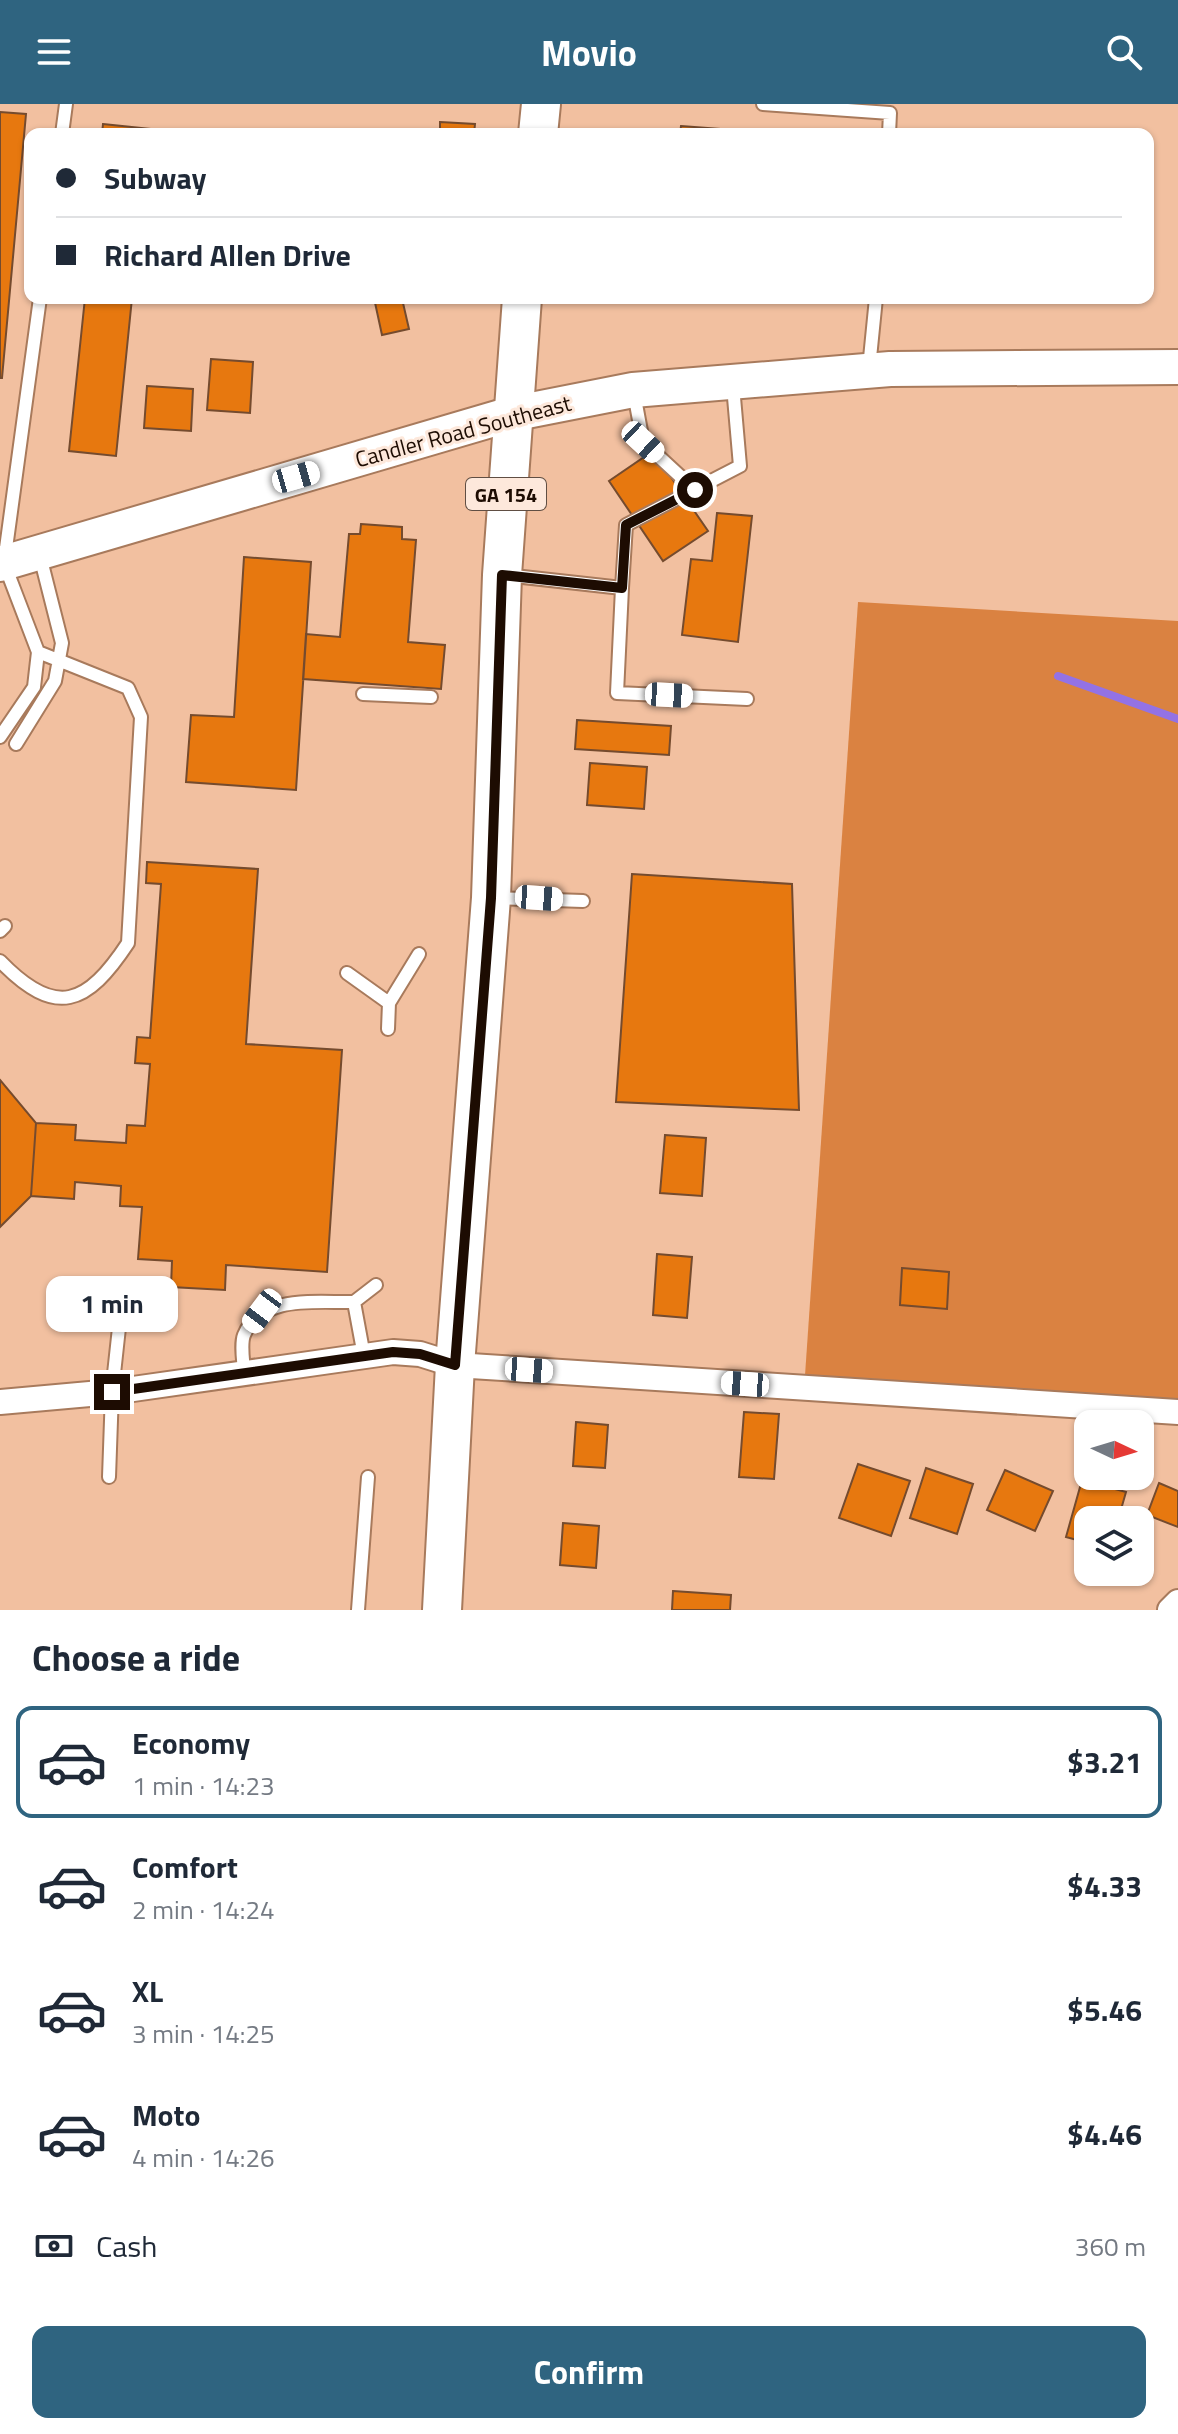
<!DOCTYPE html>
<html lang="en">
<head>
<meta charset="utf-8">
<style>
  body { margin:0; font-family:"Titillium Web",sans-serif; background:#f6f6f7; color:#1f2937; height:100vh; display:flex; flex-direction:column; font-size:30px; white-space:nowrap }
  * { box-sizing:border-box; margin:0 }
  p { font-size:26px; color:#747a83 }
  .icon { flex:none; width:44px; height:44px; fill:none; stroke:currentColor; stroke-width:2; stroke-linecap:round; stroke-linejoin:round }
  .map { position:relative; height:1506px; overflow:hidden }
  .side { display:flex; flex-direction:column; background:#fff; flex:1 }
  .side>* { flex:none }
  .banner { position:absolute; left:24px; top:24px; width:1130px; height:176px; border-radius:16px; box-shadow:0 2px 6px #0004; display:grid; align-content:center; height:176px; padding:0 32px; background:#fff }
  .needle { width:52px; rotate:94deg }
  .controls { position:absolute; left:1074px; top:1306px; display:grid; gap:16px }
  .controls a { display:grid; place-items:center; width:80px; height:80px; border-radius:16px; background:#fff; box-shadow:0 2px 6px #0004; font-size:40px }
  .end { position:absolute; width:36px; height:36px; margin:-18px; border:10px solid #1d0c02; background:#fff; box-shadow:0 0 0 4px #fff }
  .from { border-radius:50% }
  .bubble { position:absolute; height:56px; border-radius:16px; background:#fff; box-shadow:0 2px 6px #0004; font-size:26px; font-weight:700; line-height:56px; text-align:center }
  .car { position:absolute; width:24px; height:48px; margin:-24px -12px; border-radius:10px; box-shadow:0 0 6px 2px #0007; background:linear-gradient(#fff 24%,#345 0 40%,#fff 0 76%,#345 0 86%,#fff 0) }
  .banner b { display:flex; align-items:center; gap:28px; height:76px; font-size:30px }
  .banner b+b { border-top:2px solid #e0e1e3 }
  .banner i { width:20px; height:20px; background:#1f2937 }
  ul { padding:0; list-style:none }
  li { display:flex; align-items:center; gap:24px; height:112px; margin:0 16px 12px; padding:0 16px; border:4px solid transparent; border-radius:16px }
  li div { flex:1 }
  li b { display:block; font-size:30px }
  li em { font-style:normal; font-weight:700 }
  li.active { border-color:#2f6480 }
  li>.icon { width:72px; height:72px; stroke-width:1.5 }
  h2 { padding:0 32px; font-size:36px; line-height:96px }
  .pay { display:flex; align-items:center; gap:20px; height:88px; padding:0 32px; font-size:30px }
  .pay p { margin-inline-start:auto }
  .action { display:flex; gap:16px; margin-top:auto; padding:16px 32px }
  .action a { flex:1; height:92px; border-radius:16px; background:#2f6480; color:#fff; font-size:32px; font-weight:700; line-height:92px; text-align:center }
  header { display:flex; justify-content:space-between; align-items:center; height:104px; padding:0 32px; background:#2f6480; color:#fff; font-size:36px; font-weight:700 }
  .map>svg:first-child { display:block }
  .green { fill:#da8241 }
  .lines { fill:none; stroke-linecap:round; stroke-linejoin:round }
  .stream { stroke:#9372e5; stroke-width:8 }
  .building { fill:#e7780f; stroke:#754b2e; stroke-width:2 }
  .lane-casing { stroke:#a87a5c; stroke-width:16 }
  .street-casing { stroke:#a87a5c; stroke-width:28 }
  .secondary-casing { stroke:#a87a5c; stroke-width:38 }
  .primary-casing { stroke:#a87a5c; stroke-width:42 }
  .lane { stroke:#fff; stroke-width:12 }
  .street { stroke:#fff; stroke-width:24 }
  .secondary { stroke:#fff; stroke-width:34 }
  .primary { stroke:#fff; stroke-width:38 }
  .route { stroke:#1d0c02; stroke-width:10 }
  .labels { text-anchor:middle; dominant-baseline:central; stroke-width:6; stroke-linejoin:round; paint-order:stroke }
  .shield { fill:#fde8db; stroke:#604e43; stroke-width:2 }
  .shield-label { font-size:20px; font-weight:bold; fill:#1d0c02 }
  .street-label { font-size:22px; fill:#1d0c02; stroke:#fde8db }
</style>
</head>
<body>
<header><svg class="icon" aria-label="menu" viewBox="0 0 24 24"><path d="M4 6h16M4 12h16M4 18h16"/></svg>Movio<svg class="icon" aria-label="search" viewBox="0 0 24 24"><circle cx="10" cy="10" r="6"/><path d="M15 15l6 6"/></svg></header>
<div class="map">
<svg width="1178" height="1506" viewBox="0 0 1178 1506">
  <rect width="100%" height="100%" fill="#f2c0a0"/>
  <path class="green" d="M858 498 1178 517V1311L804 1286Z"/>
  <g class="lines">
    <path class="stream" d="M1058 572 1178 615"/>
  </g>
  <path class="building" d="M0 8 26 10 2 274H0Z
    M440 18 475 20 474 30H440Z
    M103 20 150 25V30H102Z
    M681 22 787 30H680Z
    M85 194H132L116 352 69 347Z
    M374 194H425L403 199 409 225 382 231Z
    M211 255 253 258 250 309 207 306Z
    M147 282 193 285 191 327 144 324Z
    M653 347 708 427 663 457 609 377Z
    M717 409 752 412 738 538 682 531 691 455 712 457Z
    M361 420 402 423V435L416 436 408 538 445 541 441 585 303 575 306 530 340 533 349 430H360Z
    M244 453 311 458 296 686 186 678 191 611 234 613Z
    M577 616 671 622 669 651 575 645Z
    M590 659 647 663 644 705 587 701Z
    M147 758 258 765 246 940 342 946 327 1168 226 1161 225 1186 171 1183 172 1157 138 1155 142 1103 120 1102 121 1082 75 1078 74 1095 31 1092 36 1019 76 1021 75 1036 126 1039 127 1021 145 1022 150 960 135 959 137 933 150 934 161 780 146 779Z
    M632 770 792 780 799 1006 616 998Z
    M0 976 36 1019 31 1092 0 1123Z
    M665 1031 706 1034 702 1092 660 1089Z
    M657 1150 692 1153 687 1214 653 1211Z
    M902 1164 949 1168 947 1205 900 1201Z
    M744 1308 779 1310 774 1375 739 1373Z
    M576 1318 608 1321 605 1364 573 1362Z
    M858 1360 910 1377 891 1432 839 1414Z
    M926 1364 973 1380 957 1430 910 1414Z
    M1005 1366 1053 1387 1035 1427 987 1406Z
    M1082 1376 1126 1388 1118 1416H1088V1439L1066 1433Z
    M1159 1379 1178 1387V1423L1147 1411Z
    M563 1419 599 1422 596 1464 560 1461Z
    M673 1487 731 1491 730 1506H672Z"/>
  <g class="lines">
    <defs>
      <path id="lane" d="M763 0 890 9 889 30
        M62 30 66 0
        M869 264 876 194
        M634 289 643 338 695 386
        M505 471 622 484 617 589 747 595
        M622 484 626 421 740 362 733 282
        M363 590 431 593
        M0 633 34 583 38 548 4 459 40 194
        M16 640 55 577 62 539 40 452
        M494 794 583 797
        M0 827 5 822
        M0 857C56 915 87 901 128 839L141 613 128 584 38 548
        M347 869 389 899
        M388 925 389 899 419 850
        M364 1252 354 1198 376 1181
        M244 1270C244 1259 240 1241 244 1231 261 1190 317 1199 354 1198
        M109 1373 112 1288 123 1187
        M358 1506 368 1373"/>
      <path id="street" d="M0 1298 112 1288 393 1248 420 1250 455 1261 1178 1308
        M1170 1506 1178 1498"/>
      <path id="secondary" d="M0 460 511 310 633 286 890 265 1178 263"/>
      <path id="primary" d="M538 30 541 0
        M442 1506 455 1261 491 794 502 471 522 194"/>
    </defs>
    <use href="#lane" class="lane-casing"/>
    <use href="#street" class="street-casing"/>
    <use href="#secondary" class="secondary-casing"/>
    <use href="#primary" class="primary-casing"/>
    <use href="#lane" class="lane"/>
    <use href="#street" class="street"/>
    <use href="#secondary" class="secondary"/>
    <use href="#primary" class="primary"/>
  </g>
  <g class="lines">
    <path class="route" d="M112 1288 393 1248 420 1250 455 1261 491 794 502 471 622 484 626 421 695 386"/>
  </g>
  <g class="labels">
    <rect class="shield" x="466" y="374" width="80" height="32" rx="6"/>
    <g class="shield-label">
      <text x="506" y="390">GA 154</text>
    </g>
    <g class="street-label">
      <text transform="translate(463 327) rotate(-15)">Candler Road Southeast</text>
    </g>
  </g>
</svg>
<div class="controls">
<a><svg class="needle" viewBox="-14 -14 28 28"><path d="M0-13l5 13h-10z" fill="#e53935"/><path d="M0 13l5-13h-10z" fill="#747a83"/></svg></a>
<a><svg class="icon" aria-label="layers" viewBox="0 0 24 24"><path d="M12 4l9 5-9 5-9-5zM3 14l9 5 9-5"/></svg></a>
</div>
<i class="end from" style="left:695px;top:386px"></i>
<i class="end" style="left:112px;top:1288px"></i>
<div class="bubble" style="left:46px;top:1172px;width:132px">1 min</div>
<i class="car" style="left:643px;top:338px;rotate:133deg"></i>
<i class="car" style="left:296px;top:373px;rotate:74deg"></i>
<i class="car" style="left:669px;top:591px;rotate:93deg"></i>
<i class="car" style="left:539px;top:794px;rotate:94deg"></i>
<i class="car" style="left:262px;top:1207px;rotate:217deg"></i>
<i class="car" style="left:529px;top:1266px;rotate:94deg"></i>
<i class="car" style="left:745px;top:1280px;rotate:274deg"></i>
<div class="banner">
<b><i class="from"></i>Subway</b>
<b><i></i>Richard Allen Drive</b>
</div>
</div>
<section class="side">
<h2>Choose a ride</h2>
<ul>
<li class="active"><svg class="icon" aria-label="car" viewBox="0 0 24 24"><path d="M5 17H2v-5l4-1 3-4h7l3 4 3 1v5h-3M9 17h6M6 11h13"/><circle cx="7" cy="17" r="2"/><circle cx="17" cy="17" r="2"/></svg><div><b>Economy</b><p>1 min · 14:23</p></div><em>$3.21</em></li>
<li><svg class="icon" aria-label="car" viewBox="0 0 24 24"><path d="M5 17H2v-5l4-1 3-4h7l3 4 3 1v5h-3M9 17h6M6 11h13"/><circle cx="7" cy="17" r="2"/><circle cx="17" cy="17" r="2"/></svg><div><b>Comfort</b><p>2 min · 14:24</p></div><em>$4.33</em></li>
<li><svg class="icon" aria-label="car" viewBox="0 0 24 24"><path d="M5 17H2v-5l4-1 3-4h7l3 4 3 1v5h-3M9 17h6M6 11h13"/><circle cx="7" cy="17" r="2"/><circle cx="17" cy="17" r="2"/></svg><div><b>XL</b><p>3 min · 14:25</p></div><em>$5.46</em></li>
<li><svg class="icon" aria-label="car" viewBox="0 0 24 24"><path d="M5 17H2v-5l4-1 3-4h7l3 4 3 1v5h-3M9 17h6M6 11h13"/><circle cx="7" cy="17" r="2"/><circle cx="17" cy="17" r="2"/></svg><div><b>Moto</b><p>4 min · 14:26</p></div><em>$4.46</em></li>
</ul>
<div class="pay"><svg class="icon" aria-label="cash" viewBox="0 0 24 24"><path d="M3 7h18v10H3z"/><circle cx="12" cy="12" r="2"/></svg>Cash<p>360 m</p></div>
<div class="action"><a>Confirm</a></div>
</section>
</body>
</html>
